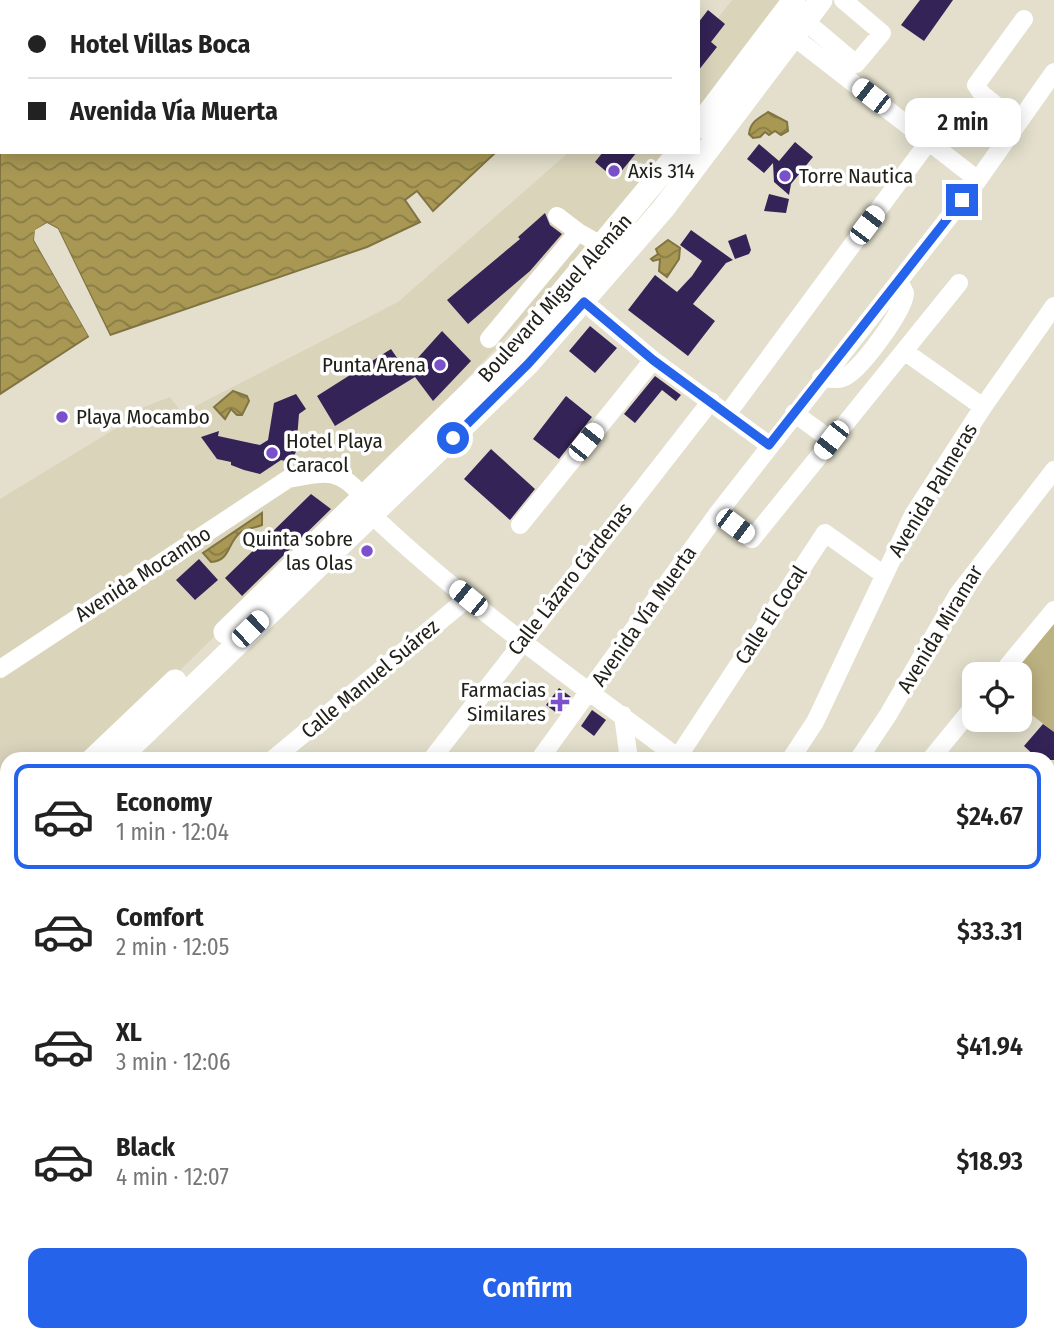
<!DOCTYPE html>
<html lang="en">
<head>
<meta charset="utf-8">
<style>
  body { margin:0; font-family:"Fira Sans Condensed",sans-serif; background:#f6f6f6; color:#222; height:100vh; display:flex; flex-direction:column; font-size:26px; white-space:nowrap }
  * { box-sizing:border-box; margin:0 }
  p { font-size:23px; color:#767676 }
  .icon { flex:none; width:38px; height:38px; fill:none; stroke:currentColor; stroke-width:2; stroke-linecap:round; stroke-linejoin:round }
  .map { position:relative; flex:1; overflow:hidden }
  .sheet { position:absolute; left:0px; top:752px; width:1055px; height:590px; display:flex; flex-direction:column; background:#fff; border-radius:21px 21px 0 0; box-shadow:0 4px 18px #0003 }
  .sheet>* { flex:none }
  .guide { position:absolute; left:0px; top:0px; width:700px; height:154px; box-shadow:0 4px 18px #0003; display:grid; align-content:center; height:154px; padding:0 28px; background:#fff }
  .tools { position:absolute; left:962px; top:662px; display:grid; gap:14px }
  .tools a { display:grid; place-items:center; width:70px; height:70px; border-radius:14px; background:#fff; box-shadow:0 4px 18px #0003; font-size:35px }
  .end { position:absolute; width:32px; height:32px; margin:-16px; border:9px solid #2563eb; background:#fff; box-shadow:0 0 0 4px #fff }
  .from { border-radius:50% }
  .bubble { position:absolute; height:49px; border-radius:14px; background:#fff; box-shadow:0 4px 18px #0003; font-size:23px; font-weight:600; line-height:49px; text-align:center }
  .car { position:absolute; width:21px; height:42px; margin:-21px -10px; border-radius:9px; box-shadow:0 0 5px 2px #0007; background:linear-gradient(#fff 24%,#345 0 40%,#fff 0 76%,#345 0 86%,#fff 0) }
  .guide b { display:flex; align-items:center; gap:24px; height:66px; font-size:26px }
  .guide b+b { border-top:2px solid #e0e0e0 }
  .guide i { width:18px; height:18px; background:#222 }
  ul { padding:12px 0 0; list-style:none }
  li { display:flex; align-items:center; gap:21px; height:105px; margin:0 14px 10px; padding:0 14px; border:4px solid transparent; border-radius:14px }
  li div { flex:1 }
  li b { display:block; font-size:26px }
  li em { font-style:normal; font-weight:600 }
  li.current { border-color:#2563eb }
  li>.icon { width:63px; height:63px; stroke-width:1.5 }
  .primary-button { display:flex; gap:14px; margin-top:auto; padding:14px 28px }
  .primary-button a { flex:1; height:80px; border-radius:14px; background:#2563eb; color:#fff; font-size:28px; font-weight:600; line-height:80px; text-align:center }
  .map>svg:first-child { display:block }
  .built { fill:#dad4bb }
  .grass { fill:#bcb180 }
  .water { fill:url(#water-waves); stroke:#807442; stroke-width:2 }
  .pier { fill:#e3dfcc }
  .building { fill:#342357 }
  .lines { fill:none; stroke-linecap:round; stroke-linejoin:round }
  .minor { stroke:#fff; stroke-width:18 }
  .major { stroke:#fff; stroke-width:23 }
  .route { stroke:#2563eb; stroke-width:9 }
  .poi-dot { fill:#7b51cb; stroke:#fff; stroke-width:2.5 }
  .labels { text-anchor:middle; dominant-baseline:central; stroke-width:7; stroke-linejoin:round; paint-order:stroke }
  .poi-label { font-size:21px; fill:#212019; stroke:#fff; text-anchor:start }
  .street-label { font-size:21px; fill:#212019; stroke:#fff }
</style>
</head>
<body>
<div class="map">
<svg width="1054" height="1342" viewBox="0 0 1054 1342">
  <defs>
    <pattern id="water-waves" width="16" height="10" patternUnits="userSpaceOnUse" patternTransform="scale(1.75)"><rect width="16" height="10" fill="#a89854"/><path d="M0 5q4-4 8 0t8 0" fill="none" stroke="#887c45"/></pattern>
  </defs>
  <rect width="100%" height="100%" fill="#e3dfcc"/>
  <path class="built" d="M732 0H781L698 109V23L718 18Z
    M569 152H666L604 232 371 482 90 759 7 760V841L0 848V499L118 427 123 415 170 397 182 413 398 302Z"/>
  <path class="grass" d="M1054 622V732L1020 706V674H1011Z"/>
  <path class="water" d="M0 0H660L2 2V152H496L433 211 417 191 405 200 420 222 367 247 110 335 58 229 47 223 36 230 34 240 89 336 0 394Z
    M768 112 787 122 788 131 781 135 775 131 769 135 765 132 760 137 753 138 749 134C750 121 761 117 768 112Z
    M668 240 680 248 679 259 667 277 659 271 660 259 653 261 651 259 658 254 656 249Z
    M233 391 247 396 249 401 242 415H237L231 409 225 419 214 407Z
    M262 513V525C255 528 247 528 241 532 227 542 231 561 211 562L203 553Z"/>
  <path class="pier" d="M47 223 58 229 111 338 106 336 55 231 47 227 39 232 38 239 92 335 91 340 34 240 35 230Z"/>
  <path class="building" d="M920 0H953L924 41 901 25Z
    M708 10 725 24 711 42 717 47 698 71V23Z
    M795 142 813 157 791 184 789 195 774 182 773 163 764 173 747 159 759 144 779 161Z
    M603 152H637L615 179 595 162Z
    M769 194 789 199 786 213 764 211Z
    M545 213 550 225 562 234 530 271 468 324 447 300 520 239 518 237Z
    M691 230 733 260 726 263 693 304 715 321 688 356 628 310 655 275 677 292 692 276 702 261 680 245Z
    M746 234 751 250 749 254 735 259 728 241Z
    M590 326 617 348 595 373 569 351Z
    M442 331 471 361 433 401 415 377 335 426 317 396 391 349 406 371Z
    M655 376 681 395 676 401 662 390 635 423 624 414Z
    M296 394 306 409 299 414 296 452 290 462 281 460 260 474 244 470 231 465V462L217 459 201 437 219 431 218 436 260 445 268 440 274 403Z
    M566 396 592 417 559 459 533 439Z
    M491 449 535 489 510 520 464 479Z
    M311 494 331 509 242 596 225 578Z
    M199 559 218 580 195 600 176 580Z
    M559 688 571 697 558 714 546 705Z
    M592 710 606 720 594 736 581 726Z
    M1043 724 1054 732V760H1039L1024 746Z"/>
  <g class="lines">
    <path class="minor" d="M805 21 856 64 882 33 843 0
      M785 30 978 180
      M1018 123 982 94 976 85 1024 19
      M557 216 578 232
      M584 302 653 360 769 445
      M489 339 578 232 603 246
      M904 351 983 407
      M821 378C831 379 840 381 848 375 863 365 905 310 905 293L899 281
      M728 413 929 141
      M794 413 831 440
      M370 513C465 604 576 681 681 760
      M718 513 752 539 959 283
      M520 525 653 360
      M0 669 288 479C322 473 338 466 361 495
      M1001 674 1054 610
      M623 715 629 760
      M678 757 825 533 884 575
      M272 760 468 598
      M431 760 711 401
      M539 760 718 513 978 180 1054 72
      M790 760 815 722 913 515 983 407 1054 306
      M858 760 888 715 958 594 1054 470
      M930 760 975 705
      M1048 896 1054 888
      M0 1007 7 1001
      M1048 1019 1054 1011
      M0 1084 7 1092
      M1048 1147 1054 1139
      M0 1167 7 1158
      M1048 1268 1054 1260
      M0 1319 7 1310
      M36 1335 45 1342
      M154 1335 166 1342
      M619 1335 639 1342
      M812 1335 834 1342
      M984 1335 996 1339
      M98 1342 103 1335
      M247 1342 251 1335
      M326 1342 329 1335
      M448 1342 451 1335
      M568 1342 572 1335"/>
    <path class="major" d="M698 127 794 0
      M225 632 514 350 679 152
      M92 760 175 681
      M117 760 528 364 663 209 821 0
      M0 852 7 845
      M0 874 7 867"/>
  </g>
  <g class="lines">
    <path class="route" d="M453 438 528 364 584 302 653 360 769 445 962 200"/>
  </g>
  <g class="poi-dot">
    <circle cx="614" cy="171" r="7"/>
    <circle cx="785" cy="176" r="7"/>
    <circle cx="440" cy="365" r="7"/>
    <circle cx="62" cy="417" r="7"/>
    <circle cx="272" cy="453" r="7"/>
    <circle cx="367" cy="551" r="7"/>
    <path d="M556.5 691.5h7v7h7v7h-7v7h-7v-7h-7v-7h7z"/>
  </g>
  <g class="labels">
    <g class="poi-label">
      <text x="628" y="171">Axis 314</text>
      <text x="799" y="176">Torre Nautica</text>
      <text x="426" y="365" text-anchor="end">Punta Arena</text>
      <text x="76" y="417">Playa Mocambo</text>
      <text x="286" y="441">Hotel Playa<tspan x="286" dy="24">Caracol</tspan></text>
      <text x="353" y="539" text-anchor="end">Quinta sobre<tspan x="353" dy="24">las Olas</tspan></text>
      <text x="546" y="690" text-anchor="end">Farmacias<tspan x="546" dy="24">Similares</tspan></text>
    </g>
    <g class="street-label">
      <text transform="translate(555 298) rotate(-48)">Boulevard Miguel Alemán</text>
      <text transform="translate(933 490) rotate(-59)">Avenida Palmeras</text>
      <text transform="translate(143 574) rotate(-33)">Avenida Mocambo</text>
      <text transform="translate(570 579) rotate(-52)">Calle Lázaro Cárdenas</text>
      <text transform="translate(771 615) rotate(-57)">Calle El Cocal</text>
      <text transform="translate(644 616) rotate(-55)">Avenida Vía Muerta</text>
      <text transform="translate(940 629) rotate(-59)">Avenida Miramar</text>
      <text transform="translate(370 679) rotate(-40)">Calle Manuel Suárez</text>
    </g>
  </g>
</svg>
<div class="tools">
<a><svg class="icon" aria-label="locate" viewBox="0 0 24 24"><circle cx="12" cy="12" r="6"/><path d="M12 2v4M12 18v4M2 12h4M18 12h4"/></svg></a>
</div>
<i class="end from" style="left:453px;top:438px"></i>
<i class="end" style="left:962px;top:200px"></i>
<div class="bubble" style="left:905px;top:98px;width:116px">2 min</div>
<i class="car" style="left:871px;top:96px;rotate:308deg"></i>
<i class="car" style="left:867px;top:225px;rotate:37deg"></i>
<i class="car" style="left:831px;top:440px;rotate:218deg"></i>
<i class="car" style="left:586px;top:442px;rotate:39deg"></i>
<i class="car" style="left:735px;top:526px;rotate:127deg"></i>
<i class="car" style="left:468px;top:598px;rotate:309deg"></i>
<i class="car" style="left:250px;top:629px;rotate:46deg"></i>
<div class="guide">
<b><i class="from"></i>Hotel Villas Boca</b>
<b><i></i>Avenida Vía Muerta</b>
</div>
<section class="sheet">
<ul>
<li class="current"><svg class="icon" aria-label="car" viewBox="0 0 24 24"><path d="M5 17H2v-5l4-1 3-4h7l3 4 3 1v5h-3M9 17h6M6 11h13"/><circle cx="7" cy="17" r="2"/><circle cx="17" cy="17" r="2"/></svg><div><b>Economy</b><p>1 min · 12:04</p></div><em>$24.67</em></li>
<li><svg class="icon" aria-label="car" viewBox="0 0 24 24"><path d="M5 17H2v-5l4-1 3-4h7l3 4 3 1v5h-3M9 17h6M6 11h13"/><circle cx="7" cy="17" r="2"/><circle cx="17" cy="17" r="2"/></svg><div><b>Comfort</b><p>2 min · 12:05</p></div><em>$33.31</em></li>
<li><svg class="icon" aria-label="car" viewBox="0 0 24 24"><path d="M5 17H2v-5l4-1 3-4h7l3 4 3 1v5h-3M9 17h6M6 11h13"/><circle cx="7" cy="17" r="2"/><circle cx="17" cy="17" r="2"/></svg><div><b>XL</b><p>3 min · 12:06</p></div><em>$41.94</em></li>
<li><svg class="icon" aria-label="car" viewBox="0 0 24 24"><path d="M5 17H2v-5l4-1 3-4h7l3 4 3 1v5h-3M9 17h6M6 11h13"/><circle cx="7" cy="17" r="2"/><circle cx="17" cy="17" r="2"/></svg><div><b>Black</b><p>4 min · 12:07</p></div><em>$18.93</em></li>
</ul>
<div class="primary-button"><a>Confirm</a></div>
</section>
</div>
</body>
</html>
